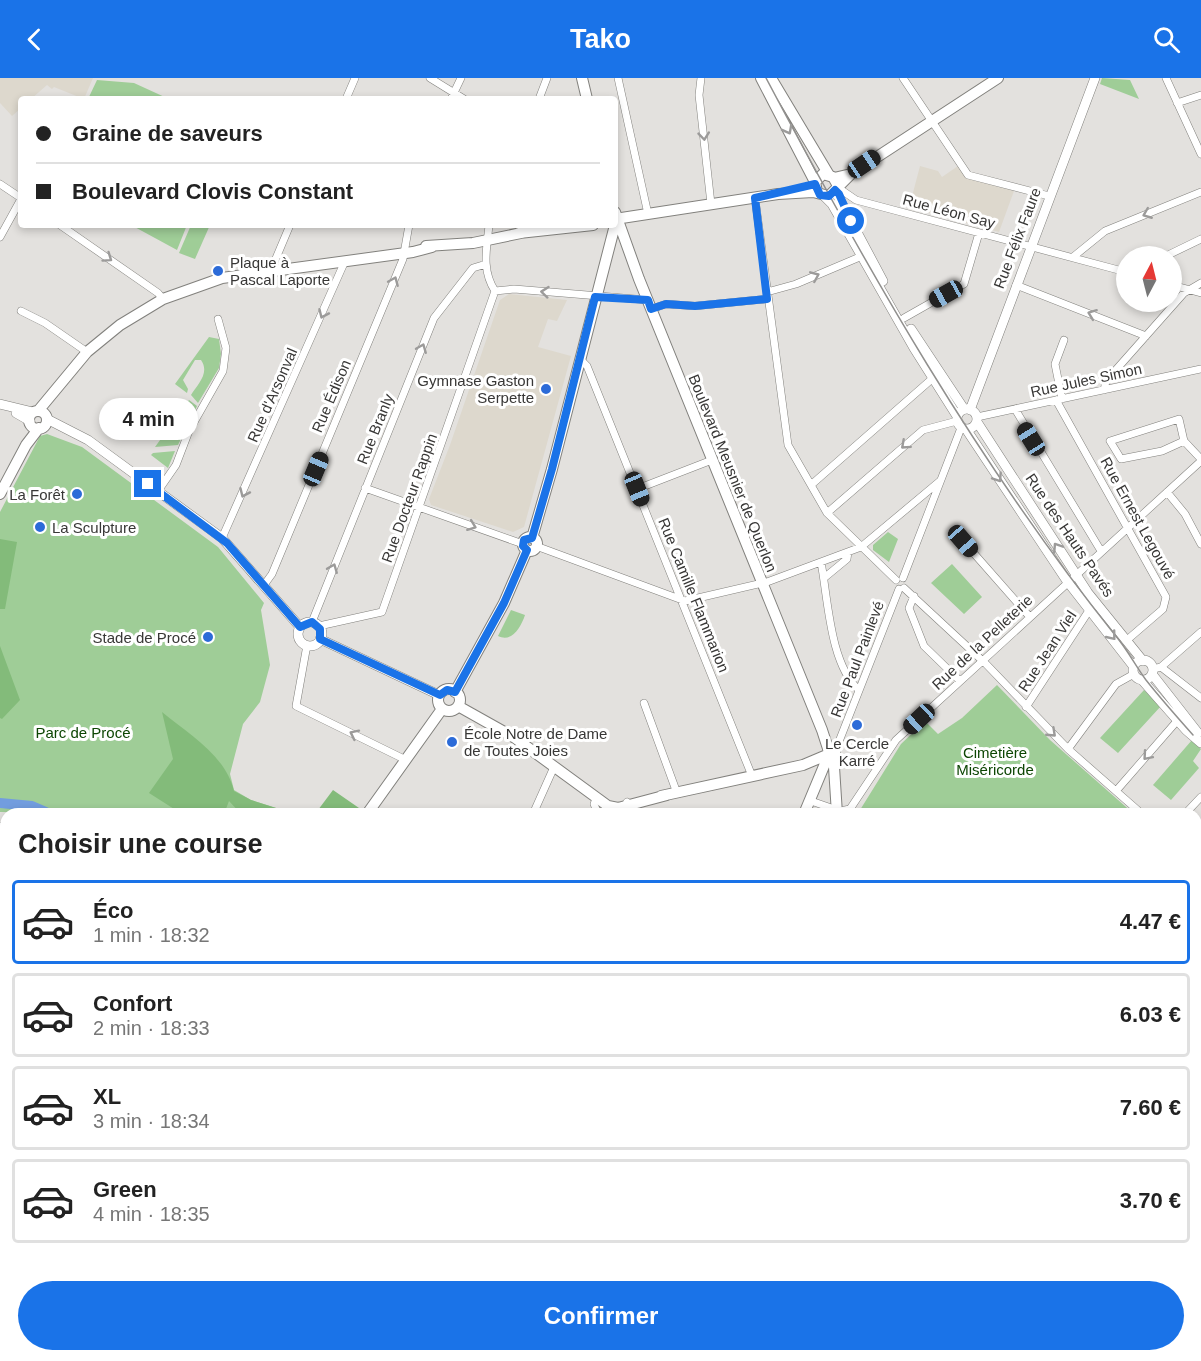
<!DOCTYPE html>
<html lang="fr">
<head>
<meta charset="utf-8">
<style>
  body { margin:0; font-family:Arial,sans-serif; background:#f6f6f6; color:#222; height:100vh; display:flex; flex-direction:column; font-size:22px; white-space:nowrap }
  * { box-sizing:border-box; margin:0 }
  p { font-size:20px; color:#767676 }
  .icon { flex:none; width:33px; height:33px; fill:none; stroke:currentColor; stroke-width:2; stroke-linecap:round; stroke-linejoin:round }
  .map { position:relative; flex:1; overflow:hidden }
  .side { position:absolute; left:0px; top:730px; width:1202px; height:554px; display:flex; flex-direction:column; background:#fff; border-radius:18px 18px 0 0; box-shadow:0 3px 9px #0003 }
  .side>* { flex:none }
  .banner { position:absolute; left:18px; top:18px; width:600px; height:132px; border-radius:6px; box-shadow:0 3px 9px #0003; display:grid; align-content:center; height:132px; padding:0 18px; background:#fff }
  .needle { width:39px; rotate:7deg }
  .fabs { position:absolute; left:1116px; top:168px; display:grid; gap:12px }
  .fabs a { display:grid; place-items:center; width:66px; height:66px; border-radius:50%; background:#fff; box-shadow:0 3px 9px #0003; font-size:30px }
  .end { position:absolute; width:27px; height:27px; margin:-14px; border:8px solid #1a73e8; background:#fff; box-shadow:0 0 0 3px #fff }
  .from { border-radius:50% }
  .bubble { position:absolute; height:42px; border-radius:21px; background:#fff; box-shadow:0 3px 9px #0003; font-size:20px; font-weight:600; line-height:42px; text-align:center }
  .car { position:absolute; width:18px; height:36px; margin:-18px -9px; border-radius:8px; box-shadow:0 0 4px 2px #0007; background:linear-gradient(#222 24%,#8ab4d8 0 40%,#222 0 76%,#8ab4d8 0 86%,#222 0) }
  .banner b { display:flex; align-items:center; gap:21px; height:57px; font-size:22px }
  .banner b+b { border-top:2px solid #e0e0e0 }
  .banner i { width:15px; height:15px; background:#222 }
  ul { padding:0; list-style:none }
  li { display:flex; align-items:center; gap:18px; height:84px; margin:0 12px 9px; padding:0 6px; border:3px solid #e0e0e0; border-radius:6px }
  li div { flex:1 }
  li b { display:block; font-size:22px }
  li em { font-style:normal; font-weight:600 }
  li.current { border-color:#1a73e8 }
  li>.icon { width:54px; height:54px; stroke-width:1.5 }
  h2 { padding:0 18px; font-size:27px; line-height:72px }
  .cta { display:flex; gap:12px; margin-top:auto; padding:12px 18px }
  .cta a { flex:1; height:69px; border-radius:36px; background:#1a73e8; color:#fff; font-size:24px; font-weight:600; line-height:69px; text-align:center }
  header { display:flex; justify-content:space-between; align-items:center; height:78px; padding:0 18px; background:#1a73e8; color:#fff; font-size:27px; font-weight:600 }
  .map>svg:first-child { display:block }
  .built { fill:#ddd8cd }
  .green { fill:#9fcd97 }
  .forest { fill:#83bb7a }
  .lines { fill:none; stroke-linecap:round; stroke-linejoin:round }
  .river { stroke:#729dde; stroke-width:10 }
  .pedestrian-casing { stroke:#82817d; stroke-width:7 }
  .minor-casing { stroke:#82817d; stroke-width:8 }
  .tertiary-casing { stroke:#82817d; stroke-width:10 }
  .secondary-casing { stroke:#82817d; stroke-width:12 }
  .primary-casing { stroke:#82817d; stroke-width:12 }
  .pedestrian { stroke:#fff; stroke-width:5 }
  .minor { stroke:#fff; stroke-width:7 }
  .tertiary { stroke:#fff; stroke-width:9 }
  .secondary { stroke:#fff; stroke-width:10 }
  .primary { stroke:#fff; stroke-width:10 }
  .tram { stroke:#91908e; stroke-width:1.5 }
  .oneway { stroke:#9c9b9a }
  .route { stroke:#1a73e8; stroke-width:8 }
  .poi-dot { fill:#2c6bd8; stroke:#fff; stroke-width:2 }
  .labels { text-anchor:middle; dominant-baseline:central; stroke-width:6; stroke-linejoin:round; paint-order:stroke }
  .street-label { font-size:15px; fill:#383736; stroke:#fff }
  .poi-label { font-size:15px; fill:#383736; stroke:#fff; text-anchor:start }
  .park-label { font-size:15px; fill:#0d4603; stroke:#fff }
</style>
</head>
<body>
<header><svg class="icon" aria-label="back" viewBox="0 0 24 24"><path d="M15 5l-7 7 7 7"/></svg>Tako<svg class="icon" aria-label="search" viewBox="0 0 24 24"><circle cx="10" cy="10" r="6"/><path d="M15 15l6 6"/></svg></header>
<div class="map">
<svg width="1201" height="1283" viewBox="0 0 1201 1283">
  <rect width="100%" height="100%" fill="#e3e1de"/>
  <path class="built" d="M0 0H93L84 21 54 9 52 11 47 7 31 21H21V30L12 38 0 25Z
    M920 88 938 93 942 99 958 88 966 100 1014 113 999 154 912 130 910 126Z
    M509 216 567 222 557 243 548 241 538 269 571 278 524 449 513 454 431 427 429 421 450 367 500 222Z
    M602 1278H698L699 1283H605Z"/>
  <path class="green" d="M1102 0 1130 2 1139 21 1100 6Z
    M97 2 134 5 169 21H88Z
    M131 147H187L177 172Z
    M191 147H210L195 181 179 175Z
    M209 259 219 261 221 276 219 290 198 325 191 317C198 306 210 295 201 282H195L183 302 188 311 187 315 175 306Z
    M189 322 197 328 178 367 155 369Z
    M47 356 82 369 218 469 264 525 261 532 270 587 260 624 243 646 230 696 234 712 251 722 295 736 0 734V434L40 358Z
    M175 373 168 390 151 377 153 375Z
    M888 454 898 461 889 484 873 472V467Z
    M952 486 982 519 964 536 931 505Z
    M511 532 525 537C521 549 512 565 498 558Z
    M997 607 1050 662 1134 736H871L860 732 901 666 925 643 938 656 962 640Z
    M1144 612 1161 628 1118 675 1100 660Z
    M1192 662 1201 671 1193 683 1199 690 1171 722 1153 707Z
    M1196 791 1201 796V986L1196 995Z"/>
  <path class="forest" d="M0 461 17 464 5 531H0Z
    M0 568 20 622 2 641 0 640Z
    M162 634C189 656 226 678 234 713L251 722 295 736H241L229 723 224 736H182L149 715 173 681Z
    M333 712 359 730 355 736H315Z"/>
  <g class="lines">
    <path class="river" d="M0 725 32 728 46 734
      M580 1278 582 1283"/>
    <defs>
      <path id="pedestrian" d="M1026 1283 1030 1278"/>
      <path id="minor" d="M430 0 464 21
        M618 0 648 136
        M701 0 699 17 711 126
        M903 0 968 97 1049 118
        M1166 0 1201 76
        M346 21 355 0
        M451 21 461 0
        M539 21 547 0
        M1177 25 1201 17
        M0 106 21 120
        M837 109 856 122 1126 194
        M755 120 788 367 827 435 896 502
        M60 147 158 215 163 221
        M489 147C487 169 481 192 495 213
        M0 159 21 121
        M1166 178 1201 161
        M1073 179 1105 153 1201 114
        M273 196 274 185 290 147
        M1016 207 1146 258
        M1172 207 1201 215
        M495 213 514 211 648 222
        M767 214 796 206 862 178
        M651 231 666 226 695 228 767 221
        M21 233 45 245 87 274
        M904 240 964 206 979 155
        M580 281 587 288 752 698
        M1104 312 1106 303 1184 215 1201 205
        M1062 321 1055 286 1064 262
        M1056 322 1166 519 1163 531 1127 562
        M1015 331 1101 473
        M977 339 1201 291
        M1184 363 1162 373 1121 381 1110 363 1179 341 1184 363 1201 381
        M811 407 933 300
        M365 410 523 466
        M637 411 712 382
        M158 413 176 387 189 353 223 293 226 270 218 241
        M1167 414 1185 436 1201 466
        M827 435 923 352 957 343
        M222 460 345 183
        M963 463 1029 538
        M536 468 685 523 767 504 861 469 940 403
        M821 484C828 521 830 587 859 612
        M824 500 847 481 848 474
        M903 500 961 350
        M264 507 272 496 403 181 409 147
        M904 510 986 586 1068 671 1142 736
        M914 518 909 530 924 568 960 603
        M312 544 434 240 473 190 486 186
        M319 548 382 534 495 213
        M307 567 296 628 406 682
        M1161 589 1201 620
        M1153 591 1161 589 1201 554
        M644 625 677 715
        M1026 629 1090 531
        M1068 671 1116 606 1134 596
        M835 685 838 666 899 511
        M1116 713 1177 643
        M596 721 594 726 598 736
        M811 723 840 733 850 731 896 662 1201 383
        M627 724 635 736
        M533 736 554 689
        M1185 736 1201 719
        M1196 783 1201 788
        M0 821 6 822
        M1 992 6 975
        M1196 1003 1201 1007
        M0 1166 6 1148
        M1196 1183 1201 1189
        M1196 1201 1201 1196
        M333 1278 338 1283
        M482 1278 487 1283
        M860 1278 869 1283
        M1034 1278 1054 1283
        M1182 1278 1184 1283
        M0 1280 4 1283
        M11 1283 14 1278
        M184 1283 188 1278
        M298 1283 300 1278
        M441 1283 446 1278
        M560 1283 564 1278
        M786 1283 789 1278
        M1070 1283V1278"/>
      <path id="tertiary" d="M835 113 883 203
        M824 118 832 126 914 270 957 338
        M911 251 964 331
        M0 326 33 334
        M957 341a10 10 0 1 1 20 0a10 10 0 1 1-20 0Z
        M970 332 1095 0
        M16 335 30 343
        M47 341 88 362 222 460 300 549
        M977 344 1088 515 1143 583
        M966 351 1067 503 1134 589
        M298 556a12 12 0 1 1 24 0a12 12 0 1 1-24 0Z
        M320 561 439 617
        M1133 592a10 10 0 1 1 20 0a10 10 0 1 1-20 0Z
        M1152 596 1198 655
        M1142 602 1186 652 1201 665
        M1196 1068H1201"/>
      <path id="secondary" d="M582 0 587 21
        M761 0 815 104
        M771 0 829 97
        M615 134 639 201 822 652 834 689 837 736
        M523 466a7 7 0 1 1 14 0a7 7 0 1 1-14 0Z
        M532 460 552 391 615 147
        M438 622a11 11 0 1 1 22 0a11 11 0 1 1-22 0Z
        M455 614 504 525 527 472
        M458 628 515 660 608 728 618 730 667 717
        M661 718 803 687 829 676
        M367 736 442 631
        M804 736 829 676
        M0 750 6 749
        M883 1278 884 1283"/>
      <path id="primary" d="M834 100 851 96 998 0
        M817 114 815 104 823 96 833 99 837 106
        M615 141 778 116 813 114 829 118 851 96
        M519 155 593 147
        M426 168 473 165 526 154
        M38 333 87 274 120 247 163 221 222 200 413 174 432 169
        M29 342a9 9 0 1 1 18 0a9 9 0 1 1-18 0Z
        M0 416 26 367 39 350"/>
    </defs>
    <use href="#pedestrian" class="pedestrian-casing"/>
    <use href="#minor" class="minor-casing"/>
    <use href="#tertiary" class="tertiary-casing"/>
    <use href="#secondary" class="secondary-casing"/>
    <use href="#primary" class="primary-casing"/>
    <use href="#pedestrian" class="pedestrian"/>
    <use href="#minor" class="minor"/>
    <use href="#tertiary" class="tertiary"/>
    <use href="#secondary" class="secondary"/>
    <use href="#primary" class="primary"/>
    <path class="tram" d="M766 0C868 193 978 386 1115 557 1127 571 1135 587 1146 602 1161 621 1177 639 1193 657"/>
  </g>
  <defs><path id="oneway-chevron" d="M-2-3.5L2.5 0L-2 3.5" fill="none" stroke-width="1.6" stroke-linecap="round" stroke-linejoin="round" transform="scale(1.5)"/></defs>
  <g class="oneway">
    <use href="#oneway-chevron" transform="translate(788 52) rotate(62)"/>
    <use href="#oneway-chevron" transform="translate(704 58) rotate(84)"/>
    <use href="#oneway-chevron" transform="translate(1147 136) rotate(158)"/>
    <use href="#oneway-chevron" transform="translate(108 180) rotate(35)"/>
    <use href="#oneway-chevron" transform="translate(815 198) rotate(-23)"/>
    <use href="#oneway-chevron" transform="translate(394 203) rotate(-67)"/>
    <use href="#oneway-chevron" transform="translate(545 214) rotate(-174)"/>
    <use href="#oneway-chevron" transform="translate(323 236) rotate(114)"/>
    <use href="#oneway-chevron" transform="translate(1092 236) rotate(-159)"/>
    <use href="#oneway-chevron" transform="translate(422 270) rotate(-68)"/>
    <use href="#oneway-chevron" transform="translate(905 367) rotate(138)"/>
    <use href="#oneway-chevron" transform="translate(998 400) rotate(56)"/>
    <use href="#oneway-chevron" transform="translate(244 415) rotate(114)"/>
    <use href="#oneway-chevron" transform="translate(472 448) rotate(21)"/>
    <use href="#oneway-chevron" transform="translate(1057 469) rotate(-123)"/>
    <use href="#oneway-chevron" transform="translate(333 490) rotate(-68)"/>
    <use href="#oneway-chevron" transform="translate(1112 558) rotate(51)"/>
    <use href="#oneway-chevron" transform="translate(1052 655) rotate(43)"/>
    <use href="#oneway-chevron" transform="translate(354 656) rotate(-154)"/>
    <use href="#oneway-chevron" transform="translate(1147 678) rotate(131)"/>
  </g>
  <g class="lines">
    <path class="route" d="M148 406 227 465 300 549 312 544 320 551V561L440 617 447 612 455 614 504 525 527 472 523 468 524 462 532 460 552 391 595 219 648 222 651 231 666 226 695 228 767 221 755 120 815 106 820 117 829 118 835 112 839 116 851 143"/>
  </g>
  <g class="poi-dot">
    <circle cx="218" cy="193" r="6"/>
    <circle cx="546" cy="311" r="6"/>
    <circle cx="77" cy="416" r="6"/>
    <circle cx="40" cy="449" r="6"/>
    <circle cx="208" cy="559" r="6"/>
    <circle cx="857" cy="647" r="6"/>
    <circle cx="452" cy="664" r="6"/>
  </g>
  <g class="labels">
    <g class="street-label">
      <text transform="translate(949 133) rotate(15)">Rue Léon Say</text>
      <text transform="translate(1017 160) rotate(-69)">Rue Félix Faure</text>
      <text transform="translate(1086 302) rotate(-12)">Rue Jules Simon</text>
      <text transform="translate(272 317) rotate(-66)">Rue d'Arsonval</text>
      <text transform="translate(331 318) rotate(-67)">Rue Édison</text>
      <text transform="translate(375 351) rotate(-68)">Rue Branly</text>
      <text transform="translate(733 395) rotate(68)">Boulevard Meusnier de Querlon</text>
      <text transform="translate(409 420) rotate(-70)">Rue Docteur Rappin</text>
      <text transform="translate(1138 440) rotate(61)">Rue Ernest Legouvé</text>
      <text transform="translate(1070 457) rotate(56)">Rue des Hauts Pavés</text>
      <text transform="translate(694 517) rotate(68)">Rue Camille Flammarion</text>
      <text transform="translate(982 564) rotate(-43)">Rue de la Pelleterie</text>
      <text transform="translate(1047 573) rotate(-57)">Rue Jean Viel</text>
      <text transform="translate(857 581) rotate(-69)">Rue Paul Painlevé</text>
    </g>
    <g class="poi-label">
      <text x="230" y="184">Plaque à<tspan x="230" dy="17">Pascal Laporte</tspan></text>
      <text x="534" y="302" text-anchor="end">Gymnase Gaston<tspan x="534" dy="17">Serpette</tspan></text>
      <text x="65" y="416" text-anchor="end">La Forêt</text>
      <text x="52" y="449">La Sculpture</text>
      <text x="196" y="559" text-anchor="end">Stade de Procé</text>
      <text x="464" y="655">École Notre de Dame<tspan x="464" dy="17">de Toutes Joies</tspan></text>
      <text x="857" y="665" text-anchor="middle">Le Cercle<tspan x="857" dy="17">Karré</tspan></text>
    </g>
    <g class="park-label">
      <text x="83" y="654">Parc de Procé</text>
      <text x="995" y="674">Cimetière<tspan x="995" dy="17">Miséricorde</tspan></text>
    </g>
  </g>
</svg>
<div class="fabs">
<a><svg class="needle" viewBox="-14 -14 28 28"><path d="M0-13l5 13h-10z" fill="#e53935"/><path d="M0 13l5-13h-10z" fill="#767676"/></svg></a>
</div>
<i class="end from" style="left:851px;top:143px"></i>
<i class="end" style="left:148px;top:406px"></i>
<div class="bubble" style="left:99px;top:320px;width:99px">4 min</div>
<i class="car" style="left:864px;top:86px;rotate:56deg"></i>
<i class="car" style="left:946px;top:216px;rotate:241deg"></i>
<i class="car" style="left:1031px;top:361px;rotate:328deg"></i>
<i class="car" style="left:316px;top:391px;rotate:23deg"></i>
<i class="car" style="left:637px;top:411px;rotate:158deg"></i>
<i class="car" style="left:963px;top:463px;rotate:139deg"></i>
<i class="car" style="left:919px;top:641px;rotate:227deg"></i>
<div class="banner">
<b><i class="from"></i>Graine de saveurs</b>
<b><i></i>Boulevard Clovis Constant</b>
</div>
<section class="side">
<h2>Choisir une course</h2>
<ul>
<li class="current"><svg class="icon" aria-label="car" viewBox="0 0 24 24"><path d="M5 17H2v-5l4-1 3-4h7l3 4 3 1v5h-3M9 17h6M6 11h13"/><circle cx="7" cy="17" r="2"/><circle cx="17" cy="17" r="2"/></svg><div><b>Éco</b><p>1 min · 18:32</p></div><em>4.47 €</em></li>
<li><svg class="icon" aria-label="car" viewBox="0 0 24 24"><path d="M5 17H2v-5l4-1 3-4h7l3 4 3 1v5h-3M9 17h6M6 11h13"/><circle cx="7" cy="17" r="2"/><circle cx="17" cy="17" r="2"/></svg><div><b>Confort</b><p>2 min · 18:33</p></div><em>6.03 €</em></li>
<li><svg class="icon" aria-label="car" viewBox="0 0 24 24"><path d="M5 17H2v-5l4-1 3-4h7l3 4 3 1v5h-3M9 17h6M6 11h13"/><circle cx="7" cy="17" r="2"/><circle cx="17" cy="17" r="2"/></svg><div><b>XL</b><p>3 min · 18:34</p></div><em>7.60 €</em></li>
<li><svg class="icon" aria-label="car" viewBox="0 0 24 24"><path d="M5 17H2v-5l4-1 3-4h7l3 4 3 1v5h-3M9 17h6M6 11h13"/><circle cx="7" cy="17" r="2"/><circle cx="17" cy="17" r="2"/></svg><div><b>Green</b><p>4 min · 18:35</p></div><em>3.70 €</em></li>
</ul>
<div class="cta"><a>Confirmer</a></div>
</section>
</div>
</body>
</html>
